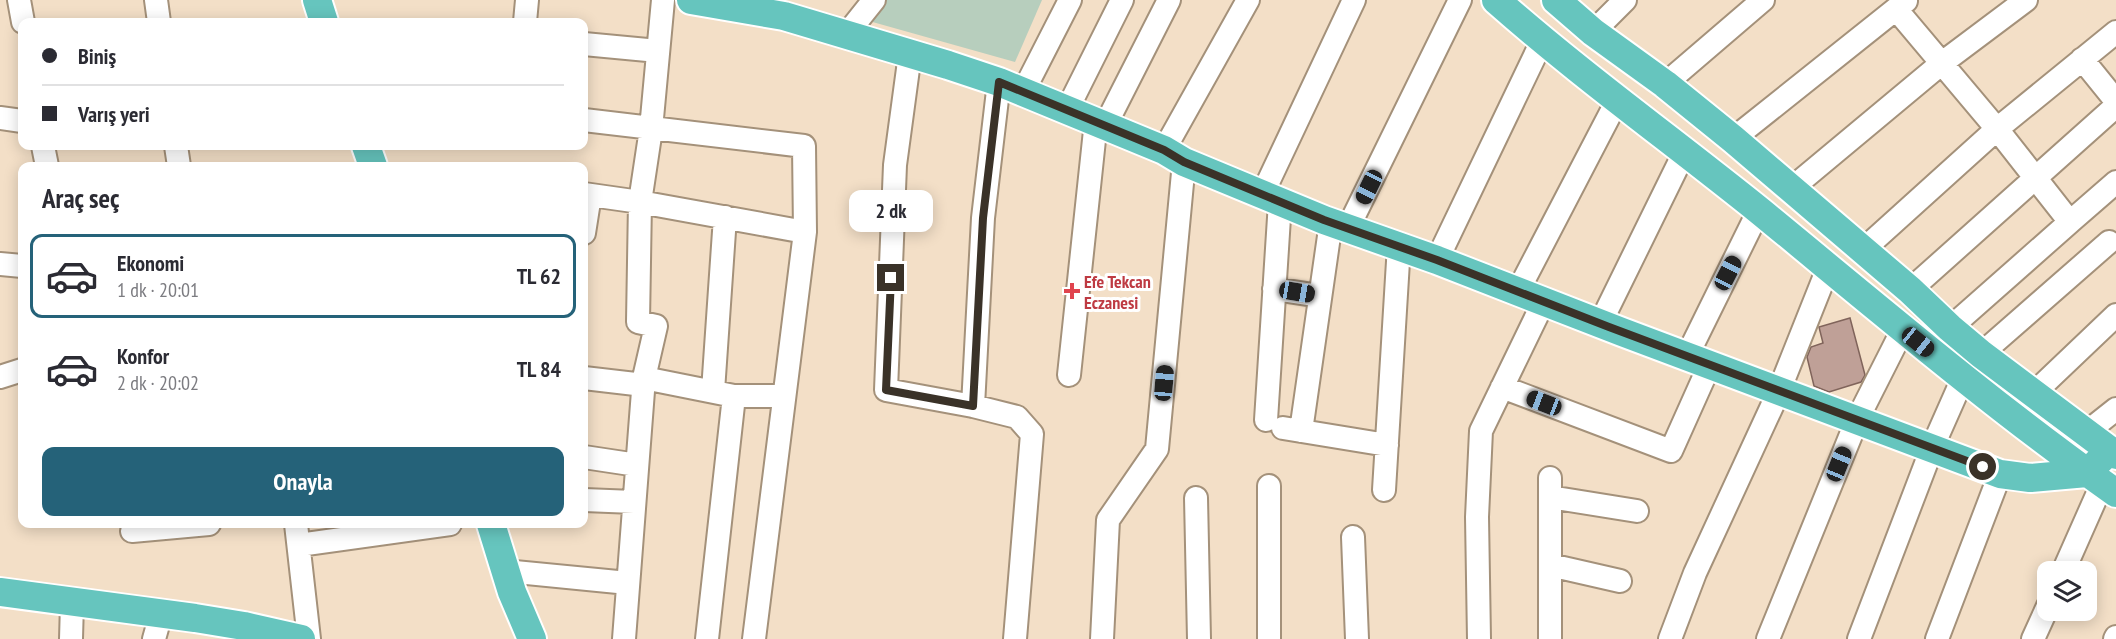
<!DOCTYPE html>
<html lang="tr">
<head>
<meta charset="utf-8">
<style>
  body { margin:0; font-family:"PT Sans Narrow",sans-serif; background:#f7f7f7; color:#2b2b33; height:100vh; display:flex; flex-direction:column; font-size:22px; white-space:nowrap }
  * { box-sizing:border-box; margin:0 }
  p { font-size:20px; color:#7c7c81 }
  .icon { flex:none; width:33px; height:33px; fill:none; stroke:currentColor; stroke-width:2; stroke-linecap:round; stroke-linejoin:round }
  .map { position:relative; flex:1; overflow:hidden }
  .sheet { position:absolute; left:18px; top:162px; width:570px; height:366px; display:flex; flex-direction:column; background:#fff; border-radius:12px; box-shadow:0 3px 15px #0003 }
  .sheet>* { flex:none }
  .top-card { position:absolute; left:18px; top:18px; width:570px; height:132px; border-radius:12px; box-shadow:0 3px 15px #0003; display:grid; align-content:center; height:132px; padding:0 24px; background:#fff }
  .tools { position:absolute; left:2037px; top:561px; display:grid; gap:12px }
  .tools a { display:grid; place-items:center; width:60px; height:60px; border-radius:12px; background:#fff; box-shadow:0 3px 15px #0003; font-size:30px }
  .end { position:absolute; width:27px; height:27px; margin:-14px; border:8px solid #3a3228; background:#fff; box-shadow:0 0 0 3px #fff }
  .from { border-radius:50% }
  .bubble { position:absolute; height:42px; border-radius:12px; background:#fff; box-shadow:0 3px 15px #0003; font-size:20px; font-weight:800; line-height:42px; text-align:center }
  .car { position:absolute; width:18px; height:36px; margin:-18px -9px; border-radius:8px; box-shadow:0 0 4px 2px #0007; background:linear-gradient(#222 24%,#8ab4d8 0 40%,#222 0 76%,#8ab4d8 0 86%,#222 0) }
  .top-card b { display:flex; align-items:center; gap:21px; height:57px; font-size:22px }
  .top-card b+b { border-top:2px solid #e1e1e2 }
  .top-card i { width:15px; height:15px; background:#2b2b33 }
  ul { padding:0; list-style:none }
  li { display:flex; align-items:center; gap:18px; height:84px; margin:0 12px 9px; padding:0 12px; border:3px solid transparent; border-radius:12px }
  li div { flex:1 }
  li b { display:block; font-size:22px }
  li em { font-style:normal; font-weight:800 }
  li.current { border-color:#256279 }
  li>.icon { width:54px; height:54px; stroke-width:1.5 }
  h2 { padding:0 24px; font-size:27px; line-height:72px }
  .action { display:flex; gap:12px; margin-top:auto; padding:12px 24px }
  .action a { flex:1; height:69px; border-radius:12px; background:#256279; color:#fff; font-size:24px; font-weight:800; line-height:69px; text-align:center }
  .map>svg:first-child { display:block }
  .green { fill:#b7cebd }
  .building { fill:#bfa097; stroke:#80645b; stroke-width:1.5 }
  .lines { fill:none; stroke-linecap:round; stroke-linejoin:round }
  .minor-casing { stroke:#a4917a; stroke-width:26 }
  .major-casing { stroke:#fff; stroke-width:32 }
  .minor { stroke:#fff; stroke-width:22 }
  .major { stroke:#66c5be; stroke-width:28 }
  .route { stroke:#3a3228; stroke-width:8 }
  .health-dot { fill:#e0444e; stroke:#fff; stroke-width:2 }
  .labels { text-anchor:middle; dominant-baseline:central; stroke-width:6; stroke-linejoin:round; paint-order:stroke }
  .health-label { font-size:18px; font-weight:bold; fill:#be3a42; stroke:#fff; text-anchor:start }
</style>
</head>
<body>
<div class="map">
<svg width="2116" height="639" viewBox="0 0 2116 639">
  <rect width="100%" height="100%" fill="#f3dfc7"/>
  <path class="green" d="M886 0H1042L1015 62 869 21Z"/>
  <path class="building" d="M1850 318 1865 375 1861 382 1829 392 1814 386 1807 357 1811 347 1823 343 1819 327Z"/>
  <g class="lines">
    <defs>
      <path id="minor" d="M19 0 23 22
        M156 0 159 22
        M1896 9 1997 129 2070 222 1950 328
        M525 22 527 0
        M1593 32 1625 0
        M846 35 874 0
        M584 44 658 51
        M910 54 895 165 886 390 973 406 1017 417 1032 434 1015 639
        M2082 59 2116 101
        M1665 84 1763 0
        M1023 92 1070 0
        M1067 110 1122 0
        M0 118 22 121
        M584 120 804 146 805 232 754 639
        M1105 126 1169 0
        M1733 139 1906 1
        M43 146 47 166
        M176 146 179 166
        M1164 150 1248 0
        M1792 188 1942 63 2026 0
        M584 194 640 202 805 232
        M1262 195 1354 0
        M2070 222 2116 182
        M1348 228 1460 0
        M584 233 590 195
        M1863 250 1997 129 2116 32
        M1437 260 1542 41
        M0 264 22 266
        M1274 289 1320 296
        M1910 290 2116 106
        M1518 291 1618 99
        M1600 324 1684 153
        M1981 354 2109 242
        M1687 356 1759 210
        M1069 375 1096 121
        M0 377 22 370
        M584 378 644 385
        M644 378 734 396H783
        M1502 387 1671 451 1710 364
        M713 391 725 217
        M2033 394 2116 315
        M973 406 983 218 999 82
        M1266 420 1280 202
        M1283 428 1387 445
        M1301 431 1331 222
        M2087 432 2116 409
        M584 457 637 465
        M1384 490 1399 245
        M1550 497 1637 511
        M1196 498 1199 639
        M584 500 634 502
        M296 524 309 639
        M132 531 209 524
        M1353 537 1357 639
        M299 545 450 524
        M1550 565 1620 581
        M506 571 628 583
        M2063 572 2102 484
        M71 639 72 603
        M154 639 161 614
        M624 639 644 378 656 326 638 322 640 202 651 129 663 0
        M707 639 734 396
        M1102 639 1108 520 1157 449 1184 162
        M1269 639V486
        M1479 639 1477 517 1481 431 1544 301
        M1550 639V478
        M1670 639 1695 573 1779 391 1828 268
        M1768 639 1857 420 1903 329
        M1859 639 1932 448 1963 378
        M1937 639 2000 474
        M2033 639 2048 606
        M2115 639 2116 637"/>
      <path id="major" d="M317 0 324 22
        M691 0 784 16 948 65 999 82 1164 150 1184 162 1324 220 1437 260 1622 332 2000 474 2030 478 2087 473 2110 450
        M1496 0C1581 75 1673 141 1761 212 1878 308 1993 406 2116 493
        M1556 0 1593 32 1665 84 1733 139 1910 290 1950 328 1981 354 2116 455
        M366 146 373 166
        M491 524 512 592 532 639
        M0 592 195 618 244 626 301 639"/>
    </defs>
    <use href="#minor" class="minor-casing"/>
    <use href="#major" class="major-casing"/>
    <use href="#minor" class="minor"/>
    <use href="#major" class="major"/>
  </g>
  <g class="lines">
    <path class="route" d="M891 278 886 390 973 406 983 218 999 82 1164 150 1184 162 1324 220 1437 260 1609 327 1983 467"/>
  </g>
  <path class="health-dot" d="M1069 282h6v6h6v6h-6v6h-6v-6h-6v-6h6z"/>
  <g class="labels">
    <g class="health-label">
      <text x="1084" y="281">Efe Tekcan<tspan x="1084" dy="21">Eczanesi</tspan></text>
    </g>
  </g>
</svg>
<div class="tools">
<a><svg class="icon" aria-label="layers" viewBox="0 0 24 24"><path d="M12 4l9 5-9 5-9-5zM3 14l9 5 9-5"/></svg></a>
</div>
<i class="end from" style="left:1983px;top:467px"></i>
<i class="end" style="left:891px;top:278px"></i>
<div class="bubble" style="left:849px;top:190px;width:84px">2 dk</div>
<i class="car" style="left:1369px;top:187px;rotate:206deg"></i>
<i class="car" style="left:1728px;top:273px;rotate:27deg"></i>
<i class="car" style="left:1297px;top:292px;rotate:99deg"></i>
<i class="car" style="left:1918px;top:342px;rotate:129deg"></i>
<i class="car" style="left:1164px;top:383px;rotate:5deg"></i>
<i class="car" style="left:1544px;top:403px;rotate:291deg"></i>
<i class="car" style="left:1839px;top:464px;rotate:22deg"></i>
<div class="top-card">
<b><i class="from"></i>Biniş</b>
<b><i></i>Varış yeri</b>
</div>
<section class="sheet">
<h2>Araç seç</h2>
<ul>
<li class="current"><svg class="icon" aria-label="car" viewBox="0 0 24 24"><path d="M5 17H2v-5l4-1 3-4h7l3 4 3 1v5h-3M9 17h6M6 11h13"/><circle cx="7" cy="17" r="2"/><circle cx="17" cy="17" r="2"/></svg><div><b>Ekonomi</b><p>1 dk · 20:01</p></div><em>TL 62</em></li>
<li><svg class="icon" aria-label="car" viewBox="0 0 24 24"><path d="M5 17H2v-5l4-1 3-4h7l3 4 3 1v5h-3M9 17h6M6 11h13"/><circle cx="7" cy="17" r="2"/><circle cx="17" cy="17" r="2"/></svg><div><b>Konfor</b><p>2 dk · 20:02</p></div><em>TL 84</em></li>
</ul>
<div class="action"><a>Onayla</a></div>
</section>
</div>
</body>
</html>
